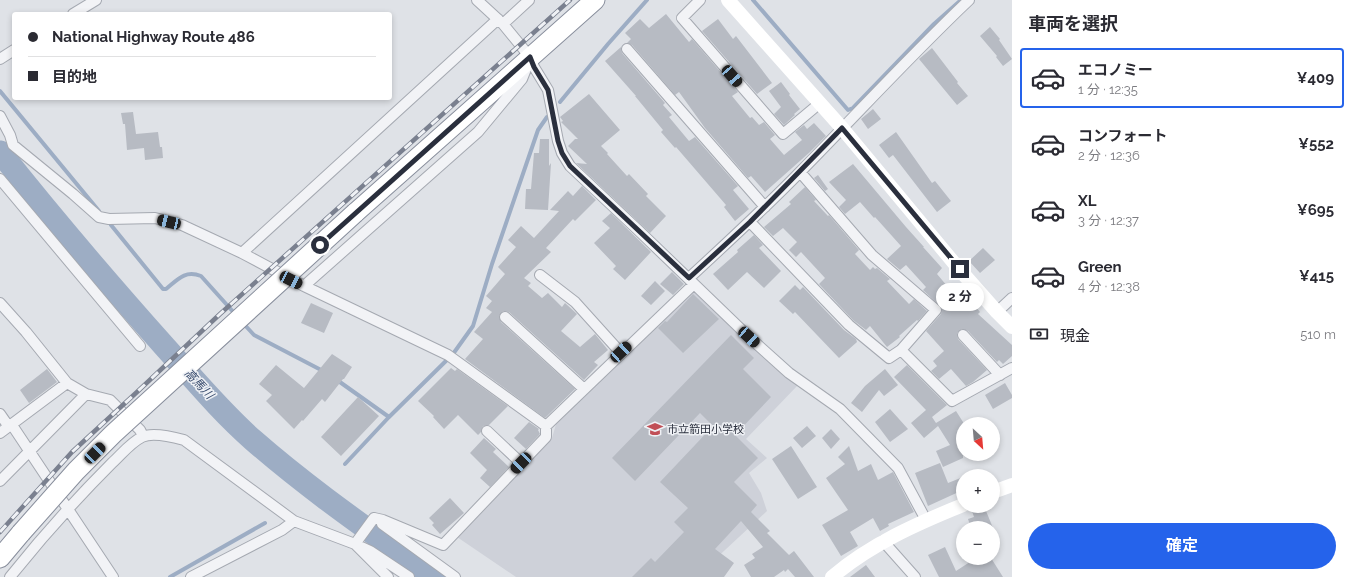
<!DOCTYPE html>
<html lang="ja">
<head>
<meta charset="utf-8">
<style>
  body { margin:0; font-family:Raleway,"Noto Sans JP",sans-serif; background:#f7f7f7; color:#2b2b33; height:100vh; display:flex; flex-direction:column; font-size:15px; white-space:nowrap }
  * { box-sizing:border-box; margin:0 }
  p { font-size:13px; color:#7c7c81 }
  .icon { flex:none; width:22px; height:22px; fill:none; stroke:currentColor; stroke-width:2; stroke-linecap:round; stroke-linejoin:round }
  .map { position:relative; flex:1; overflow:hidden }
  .details { display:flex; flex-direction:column; background:#fff; width:340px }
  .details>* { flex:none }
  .top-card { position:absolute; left:12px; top:12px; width:380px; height:88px; border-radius:4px; box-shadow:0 2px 6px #0003; display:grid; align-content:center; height:88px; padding:0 16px; background:#fff }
  .needle { width:26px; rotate:154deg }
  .controls { position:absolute; left:956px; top:417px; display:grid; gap:8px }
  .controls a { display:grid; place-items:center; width:44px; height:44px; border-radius:50%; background:#fff; box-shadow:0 2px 6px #0003; font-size:20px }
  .end { position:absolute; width:18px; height:18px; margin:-9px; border:5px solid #2a2f3d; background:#fff; box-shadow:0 0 0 2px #fff }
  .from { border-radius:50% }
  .bubble { position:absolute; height:28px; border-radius:14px; background:#fff; box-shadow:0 2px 6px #0003; font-size:13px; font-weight:700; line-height:28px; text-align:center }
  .car { position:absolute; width:12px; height:24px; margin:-12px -6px; border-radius:5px; box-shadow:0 0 3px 1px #0007; background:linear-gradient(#222 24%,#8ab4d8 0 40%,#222 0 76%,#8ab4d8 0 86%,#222 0) }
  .top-card b { display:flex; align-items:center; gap:14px; height:38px; font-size:15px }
  .top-card b+b { border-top:1px solid #e1e1e2 }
  .top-card i { width:10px; height:10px; background:#2b2b33 }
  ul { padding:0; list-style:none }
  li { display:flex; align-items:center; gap:12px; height:60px; margin:0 8px 6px; padding:0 8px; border:2px solid transparent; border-radius:4px }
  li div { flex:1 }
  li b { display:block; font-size:15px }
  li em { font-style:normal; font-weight:700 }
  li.active { border-color:#2563eb }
  li>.icon { width:36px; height:36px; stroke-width:1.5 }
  h2 { padding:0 16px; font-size:18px; line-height:48px }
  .pay { display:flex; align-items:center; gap:10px; height:44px; padding:0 16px; font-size:15px }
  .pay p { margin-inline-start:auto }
  .cta { display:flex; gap:8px; margin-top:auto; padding:8px 16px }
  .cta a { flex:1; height:46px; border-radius:24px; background:#2563eb; color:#fff; font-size:16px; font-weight:700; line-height:46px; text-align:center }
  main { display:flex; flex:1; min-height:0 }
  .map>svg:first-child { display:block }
  .built { fill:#ced1d9 }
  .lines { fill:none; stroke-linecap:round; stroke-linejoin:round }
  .stream { stroke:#9dadc4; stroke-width:4 }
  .river { stroke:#9dadc4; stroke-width:23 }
  .building { fill:#b7bbc3 }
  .street-casing { stroke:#a5a9b1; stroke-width:12 }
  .highway-casing { stroke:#888e9c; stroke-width:21 }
  .street { stroke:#f2f3f6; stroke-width:10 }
  .secondary { stroke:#fff; stroke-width:14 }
  .highway { stroke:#fff; stroke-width:19 }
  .rail-casing { stroke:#7a808f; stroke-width:4.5 }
  .rail { stroke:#eff1f5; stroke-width:3; stroke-dasharray:9; stroke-linecap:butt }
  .highway-bridge-casing { stroke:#888e9c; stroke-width:21; stroke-linecap:butt }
  .highway-bridge { stroke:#fff; stroke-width:19 }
  .route { stroke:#2a2f3d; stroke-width:5 }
  .labels { text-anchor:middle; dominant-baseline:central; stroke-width:3; stroke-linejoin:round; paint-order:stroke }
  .poi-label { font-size:11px; fill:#2a2f3d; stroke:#eff1f5; text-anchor:start }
  .water-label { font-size:12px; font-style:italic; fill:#384b6d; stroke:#eff1f5 }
</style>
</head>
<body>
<main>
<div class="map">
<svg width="1012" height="577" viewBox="0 0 1012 577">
  <rect width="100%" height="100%" fill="#dfe2e7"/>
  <path class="built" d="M691 291 695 293 777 369 798 385 746 439 767 458 749 473 761 493 767 511 696 577H516L457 537 552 438 557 421Z"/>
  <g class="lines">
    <path class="stream" d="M753 0 848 110 853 108 934 24 961 0
      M0 91 99 211
      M560 102 608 44 647 0
      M111 225 163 289H166C178 279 185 270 201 276L236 315
      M242 322 254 335 323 371
      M337 380 389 417
      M345 464 389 417 453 354 473 326 492 264 538 130 547 117
      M309 494 318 487
      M170 577 265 523"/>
    <path class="river" d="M0 152C53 219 108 283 165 347 193 378 221 412 253 440 310 490 373 533 434 577"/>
  </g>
  <path class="building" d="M666 14 689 42 692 39 738 92 732 96 750 118 752 117 759 125 764 122 775 135 770 139 784 155 802 140 795 132 804 125 807 129 814 123 826 136 810 152 765 192 751 176 748 178 705 128 679 92 675 95 632 45 627 43 631 39 625 33 640 19 649 28Z
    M718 19 733 39 736 36 772 83 757 94 702 31Z
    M990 27 1000 39 999 40 1012 59 1003 66 996 57 997 56 980 36Z
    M621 47 622 53 665 103 663 105 672 115 669 117 689 141 695 137 738 186 733 190 749 209 735 221 724 207 726 205 676 147 675 148 661 132 663 130 635 96H636L605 61Z
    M932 48 958 82 957 83 968 96 957 105 919 59Z
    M781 82 790 94 789 95 800 109 794 114 795 115 784 125 774 114 781 107 769 91Z
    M589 94 620 130 601 146 608 153 607 154 627 176 629 174 648 194 646 196 666 216 650 233 576 163 587 164 568 146 575 139H578L561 122 563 121 560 117Z
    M873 109 881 119 868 129 861 119Z
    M133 112 136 134 158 132 160 147H162L163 158 145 160 144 148 127 150 125 124H123L121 113Z
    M896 132 932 183 935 181 951 201 937 212 893 155 889 158 879 145Z
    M540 139H549V166L551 163 548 210 525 209 526 189H531L534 153H539Z
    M853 164 906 227 924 247H923L942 268 937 274 963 305 969 299 980 312 978 314 1012 345V356L1003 364 999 360 997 362 968 331 962 329 957 333 958 339 987 370 973 382 966 386 951 369 939 379 931 371 937 366 933 361 944 351 926 331 941 314 942 308 923 290 926 287 906 265 900 270 887 259 901 246 875 217 874 218 860 202 845 214 839 207 846 200 829 182Z
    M818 175 828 189 825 191 814 178Z
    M582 186 596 200 575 221 573 219 546 248 551 252 524 278 531 283 528 286 542 298 548 293 562 307 565 303 577 314 561 331 580 347 595 334 608 350 594 362 598 365 584 380 509 312 503 311 499 316 501 322 575 389 545 418 465 359 483 339 474 332 492 312 486 308 492 301 486 296 505 274 498 267 516 247 508 240 521 226 534 238 559 211 550 210 568 191 573 196Z
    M805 187 816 200 814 201 828 216 829 215 859 250 855 254 870 270 873 267 875 269 877 268 890 279 887 281 909 304 914 299 927 311 918 321 917 320 899 336 900 337 887 347 870 326 866 330 853 320 819 284 825 278 801 252 796 257 789 250 797 242 783 228 773 236 764 227 791 204 789 202Z
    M611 213 651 252 625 280 613 269 616 266 594 243 610 228 602 221Z
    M754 235 763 245 759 248 781 271 764 288 747 272 728 290 713 274 738 252 737 250Z
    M983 248 995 260 980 273 969 261Z
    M672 272 684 284 673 295 660 284Z
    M655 281 665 291 651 305 641 296Z
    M795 285 800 290 803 287 844 330 856 339 857 342 839 358 795 312 793 314 779 301Z
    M693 294 719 319 683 353 658 328 665 321 667 322Z
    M311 303 333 313 324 333 301 323Z
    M731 335 754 358 743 369 771 397 735 435 758 458 734 482 757 505 751 512 770 531 767 533 789 555 794 551 814 577H795L788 569 785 572 784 570 774 577H751L744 565 755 558 752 554 763 547 741 521 715 549 734 563 724 577H632L651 558 655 562 684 532 674 522 688 508 660 482 713 426 700 413 635 481 612 458Z
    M332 354 352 367 344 379H343L325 402 322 399 303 421 302 420 294 429 266 401 272 395 259 384 276 365 304 388Z
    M907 365 947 405 932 417 936 423 956 411 963 422V458L943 467 936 451 950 445 938 426 924 438 911 423 926 410 894 377Z
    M451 368 455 371 457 369 508 406 489 425 483 426 481 432 478 435 458 415 444 429 433 417 434 416 418 401Z
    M47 369 57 382 29 403 20 390Z
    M885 369 898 385 884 396 879 390 862 412 851 403 865 386Z
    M1005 383 1012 395V398L993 409 985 395Z
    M358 397 379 416 341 456 321 437Z
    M890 409 908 429 890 442 875 422Z
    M529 422 539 429 538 430 540 434 526 449 514 438Z
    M807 426 816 436 802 448 793 438Z
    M831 429 840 439 831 449 822 438Z
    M484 438 496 449 493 452 509 467 490 487 480 478 487 470 470 453Z
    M791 446 817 487 798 499 772 459Z
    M849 446 858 471 871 464 878 480 893 472 914 512 888 524 889 526 880 531 873 518 850 532 858 546 841 556 822 525 848 510 826 478 845 464 838 457Z
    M940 463 948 483 963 477V490L928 506 915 473Z
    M450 498 464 513 440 534 432 525 434 523 429 518Z
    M984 506 993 528H971L968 519 974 517 972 511Z
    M945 547 956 571 976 558H991L1003 577H939L928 555Z
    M866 565 875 577H850Z"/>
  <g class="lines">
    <defs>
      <path id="street" d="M477 0 503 24 530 57 534 67 548 90 558 141 562 153 570 166 637 229 749 337 789 373 840 409 898 468 926 520
        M700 0 682 18 783 134 820 103
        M73 14 96 0
        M503 24 529 0
        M627 49 765 207
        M0 59 14 50
        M0 116 10 135 13 145 73 194 99 217 109 219 155 218 182 225 242 253 304 286 448 355 546 426 694 284
        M800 172 872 255 936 310 901 350
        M0 179 140 346
        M750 222 849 325 889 358 901 350 952 401 1012 368
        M242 253 498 19
        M540 275 575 302 621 353
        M689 278C727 243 765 208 801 171 857 114 911 55 969 0
        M304 286 478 132 522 79 528 64
        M0 303 26 332 67 383 86 394 110 400 140 430 143 436
        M997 312 1012 298
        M505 317 584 389
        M963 335 1000 375
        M0 414 9 427
        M12 425 113 577
        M487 431 521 463
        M0 433 67 383
        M0 481 86 394
        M374 518 383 520 443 545 546 437V426
        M374 518 355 544 388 577
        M382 524 455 577
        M883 541 915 577
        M10 577C42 537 76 499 112 463 121 455 130 443 142 437 152 432 173 437 184 440L294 521 355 544 370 551 409 577
        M191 577 282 530 294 521"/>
      <path id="highway" d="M355 213 595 0
        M0 558 21 533"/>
    </defs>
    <use href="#street" class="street-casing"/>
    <use href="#highway" class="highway-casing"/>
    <use href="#street" class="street"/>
    <path class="secondary" d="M728 0 842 128 959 269 997 312 1012 327
      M993 492 1012 485
      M832 577C871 544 916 524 963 505"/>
    <use href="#highway" class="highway"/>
    <defs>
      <path id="rail" d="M0 532 72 452 137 392 220 314 570 0"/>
    </defs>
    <use href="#rail" class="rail-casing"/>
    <use href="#rail" class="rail"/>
    <defs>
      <path id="highway-bridge" d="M21 533 76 471 113 434 355 213"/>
    </defs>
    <use href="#highway-bridge" class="highway-bridge-casing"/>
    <use href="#highway-bridge" class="highway-bridge"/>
  </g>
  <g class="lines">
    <path class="route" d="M320 245 530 57 534 67 548 90 558 141 562 153 570 166 689 278 750 222 842 128 960 269"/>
  </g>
  <defs>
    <symbol id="school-bare" viewBox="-9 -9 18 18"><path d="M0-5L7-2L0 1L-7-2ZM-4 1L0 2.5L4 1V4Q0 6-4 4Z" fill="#c14f57" stroke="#eff1f5" stroke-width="2.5" paint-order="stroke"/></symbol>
  </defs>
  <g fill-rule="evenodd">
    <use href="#school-bare" x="644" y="418" width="22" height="22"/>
  </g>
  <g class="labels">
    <g class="poi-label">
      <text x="667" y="429">市立箭田小学校</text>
    </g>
    <g class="water-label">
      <text transform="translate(199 384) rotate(47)">高馬川</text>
    </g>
  </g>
</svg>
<div class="controls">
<a><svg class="needle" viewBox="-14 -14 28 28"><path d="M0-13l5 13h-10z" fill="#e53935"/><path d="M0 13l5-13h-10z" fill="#7c7c81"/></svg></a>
<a>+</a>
<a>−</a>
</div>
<i class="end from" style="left:320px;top:245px"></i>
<i class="end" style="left:960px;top:269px"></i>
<div class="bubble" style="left:936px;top:283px;width:48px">2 分</div>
<i class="car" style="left:732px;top:76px;rotate:139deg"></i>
<i class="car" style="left:169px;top:222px;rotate:283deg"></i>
<i class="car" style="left:291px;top:280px;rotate:117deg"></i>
<i class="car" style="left:749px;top:337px;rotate:132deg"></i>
<i class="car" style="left:621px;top:352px;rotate:47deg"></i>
<i class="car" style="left:95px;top:453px;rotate:45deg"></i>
<i class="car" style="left:521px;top:463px;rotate:224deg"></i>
<div class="top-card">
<b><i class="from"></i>National Highway Route 486</b>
<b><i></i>目的地</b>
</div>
</div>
<section class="details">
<h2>車両を選択</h2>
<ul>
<li class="active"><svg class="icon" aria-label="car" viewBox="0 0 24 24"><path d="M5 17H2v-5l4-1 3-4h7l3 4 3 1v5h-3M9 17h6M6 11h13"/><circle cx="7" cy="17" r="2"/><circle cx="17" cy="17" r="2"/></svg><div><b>エコノミー</b><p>1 分 · 12:35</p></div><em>¥409</em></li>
<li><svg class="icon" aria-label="car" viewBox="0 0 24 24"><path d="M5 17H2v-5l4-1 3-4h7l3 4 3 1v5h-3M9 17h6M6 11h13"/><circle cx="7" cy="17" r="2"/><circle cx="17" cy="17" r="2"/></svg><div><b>コンフォート</b><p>2 分 · 12:36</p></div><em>¥552</em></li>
<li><svg class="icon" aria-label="car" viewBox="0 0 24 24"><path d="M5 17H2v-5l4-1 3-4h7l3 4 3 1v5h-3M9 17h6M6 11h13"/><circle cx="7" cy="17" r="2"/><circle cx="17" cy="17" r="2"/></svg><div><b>XL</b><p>3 分 · 12:37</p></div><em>¥695</em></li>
<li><svg class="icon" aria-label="car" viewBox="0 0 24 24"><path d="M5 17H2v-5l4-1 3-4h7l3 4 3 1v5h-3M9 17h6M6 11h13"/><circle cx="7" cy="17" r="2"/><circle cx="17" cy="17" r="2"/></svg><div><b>Green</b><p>4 分 · 12:38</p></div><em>¥415</em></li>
</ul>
<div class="pay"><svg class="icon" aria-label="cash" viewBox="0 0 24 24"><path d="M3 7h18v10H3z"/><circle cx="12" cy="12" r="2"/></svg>現金<p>510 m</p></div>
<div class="cta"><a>確定</a></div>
</section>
</main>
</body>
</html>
